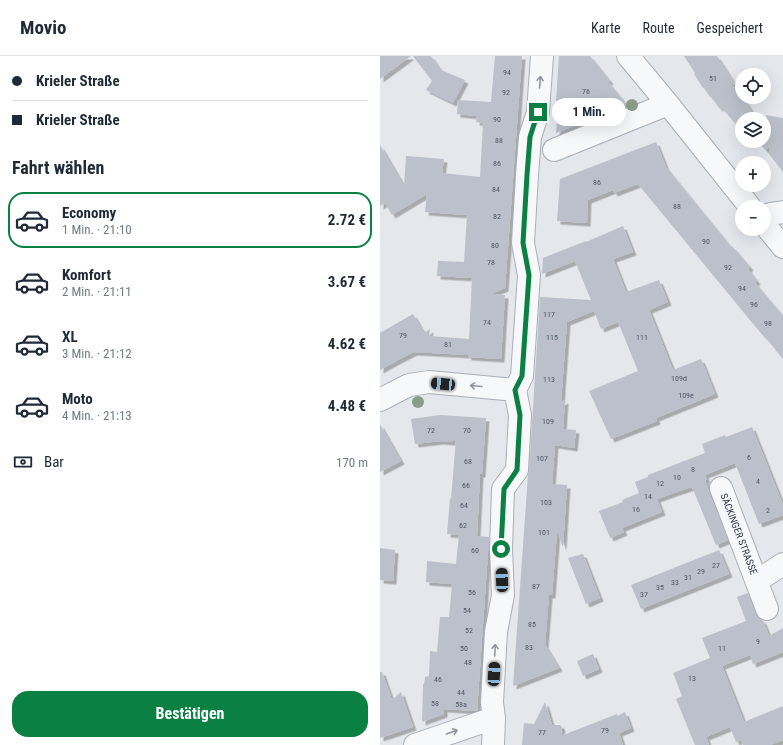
<!DOCTYPE html>
<html lang="de">
<head>
<meta charset="utf-8">
<style>
  body { margin:0; font-family:"Roboto Condensed",sans-serif; background:#f2f2f3; color:#1f2937; height:100vh; display:flex; flex-direction:column; font-size:15px; white-space:nowrap }
  * { box-sizing:border-box; margin:0 }
  p { font-size:13px; color:#747a83 }
  .icon { flex:none; width:22px; height:22px; fill:none; stroke:currentColor; stroke-width:2; stroke-linecap:round; stroke-linejoin:round }
  .map { position:relative; flex:1; overflow:hidden }
  .side { display:flex; flex-direction:column; background:#fff; width:380px }
  .side>* { flex:none }
  .banner { display:grid; align-content:center; height:88px; padding:0 12px; background:#fff }
  .tools { position:absolute; left:355px; top:12px; display:grid; gap:8px }
  .tools a { display:grid; place-items:center; width:36px; height:36px; border-radius:50%; background:#fff; box-shadow:0 4px 16px #0002; font-size:20px }
  .end { position:absolute; width:18px; height:18px; margin:-9px; border:5px solid #0b8043; background:#fff; box-shadow:0 0 0 2px #fff }
  .from { border-radius:50% }
  .bubble { position:absolute; height:28px; border-radius:14px; background:#fff; box-shadow:0 4px 16px #0002; font-size:13px; font-weight:700; line-height:28px; text-align:center }
  .car { position:absolute; width:12px; height:24px; margin:-12px -6px; border-radius:5px; box-shadow:0 0 3px 1px #0007; background:linear-gradient(#222 24%,#8ab4d8 0 40%,#222 0 76%,#8ab4d8 0 86%,#222 0) }
  .banner b { display:flex; align-items:center; gap:14px; height:38px; font-size:15px }
  .banner b+b { border-top:1px solid #e0e1e3 }
  .banner i { width:10px; height:10px; background:#1f2937 }
  ul { padding:0; list-style:none }
  li { display:flex; align-items:center; gap:12px; height:56px; margin:0 8px 6px; padding:0 4px; border:2px solid transparent; border-radius:16px }
  li div { flex:1 }
  li b { display:block; font-size:15px }
  li em { font-style:normal; font-weight:700 }
  li.active { border-color:#0b8043 }
  li>.icon { width:36px; height:36px; stroke-width:1.5 }
  h2 { padding:0 12px; font-size:18px; line-height:48px }
  .pay { display:flex; align-items:center; gap:10px; height:44px; padding:0 12px; font-size:15px }
  .pay p { margin-inline-start:auto }
  .button { display:flex; gap:8px; margin-top:auto; padding:8px 12px }
  .button a { flex:1; height:46px; border-radius:16px; background:#0b8043; color:#fff; font-size:16px; font-weight:700; line-height:46px; text-align:center }
  header { display:flex; align-items:center; gap:24px; box-sizing:border-box; height:56px; padding:0 20px; background:#fff; border-bottom:1px solid #e0e1e3 }
  header strong { font-size:19px }
  nav { display:flex; gap:22px; margin-inline-start:auto; font-size:14px }
  main { display:flex; flex:1; min-height:0 }
  .map>svg:first-child { display:block }
  .building { fill:#bbc0ca; filter:url(#shadow) }
  .lines { fill:none; stroke-linecap:round; stroke-linejoin:round }
  .minor-casing { stroke:#a9aeb7; stroke-width:24 }
  .minor { stroke:#f7f8fa; stroke-width:22 }
  .tree { fill:#899d89 }
  .oneway { stroke:#9196a0 }
  .route { stroke:#0b8043; stroke-width:5 }
  .labels { text-anchor:middle; dominant-baseline:central; stroke-width:4; stroke-linejoin:round; paint-order:stroke }
  .number-label { font-size:8px; fill:#4f5766 }
  .street-label { font-size:10px; fill:#2b3445; stroke:#f4f6f9 }
</style>
</head>
<body>
<header>
<strong>Movio</strong>
<nav><a>Karte</a><a>Route</a><a>Gespeichert</a></nav>
</header>
<main>
<section class="side">
<div class="banner">
<b><i class="from"></i>Krieler Straße</b>
<b><i></i>Krieler Straße</b>
</div>
<h2>Fahrt wählen</h2>
<ul>
<li class="active"><svg class="icon" aria-label="car" viewBox="0 0 24 24"><path d="M5 17H2v-5l4-1 3-4h7l3 4 3 1v5h-3M9 17h6M6 11h13"/><circle cx="7" cy="17" r="2"/><circle cx="17" cy="17" r="2"/></svg><div><b>Economy</b><p>1 Min. · 21:10</p></div><em>2.72 €</em></li>
<li><svg class="icon" aria-label="car" viewBox="0 0 24 24"><path d="M5 17H2v-5l4-1 3-4h7l3 4 3 1v5h-3M9 17h6M6 11h13"/><circle cx="7" cy="17" r="2"/><circle cx="17" cy="17" r="2"/></svg><div><b>Komfort</b><p>2 Min. · 21:11</p></div><em>3.67 €</em></li>
<li><svg class="icon" aria-label="car" viewBox="0 0 24 24"><path d="M5 17H2v-5l4-1 3-4h7l3 4 3 1v5h-3M9 17h6M6 11h13"/><circle cx="7" cy="17" r="2"/><circle cx="17" cy="17" r="2"/></svg><div><b>XL</b><p>3 Min. · 21:12</p></div><em>4.62 €</em></li>
<li><svg class="icon" aria-label="car" viewBox="0 0 24 24"><path d="M5 17H2v-5l4-1 3-4h7l3 4 3 1v5h-3M9 17h6M6 11h13"/><circle cx="7" cy="17" r="2"/><circle cx="17" cy="17" r="2"/></svg><div><b>Moto</b><p>4 Min. · 21:13</p></div><em>4.48 €</em></li>
</ul>
<div class="pay"><svg class="icon" aria-label="cash" viewBox="0 0 24 24"><path d="M3 7h18v10H3z"/><circle cx="12" cy="12" r="2"/></svg>Bar<p>170 m</p></div>
<div class="button"><a>Bestätigen</a></div>
</section>
<div class="map">
<svg width="403" height="689" viewBox="0 0 403 689">
  <defs>
    <filter id="shadow"><feDropShadow dx="3.5" dy="3.5" stdDeviation="0" flood-color="#0004"/></filter>
  </defs>
  <rect width="100%" height="100%" fill="#e4e7ec"/>
  <path class="building" d="M0 0H31L0 23Z
    M33 0H51L61 14 85 24 73 47 46 34 52 25Z
    M115 0H142L125 232 111 238 125 239 121 303 88 301V299L34 296 18 304 0 314V277L33 258 44 277 50 273 49 280 89 283 92 222 57 220 58 205 84 206 87 159 45 156 47 138 12 159 5 147 0 150V89L24 130 26 100 64 103 62 117 100 121 103 67 96 66 97 60 77 58 78 44 111 46Z
    M179 0H210L230 25 228 26 247 49 176 77 179 45H176Z
    M304 0H337L355 28 352 29 366 46 377 63H362V65L360 63 355 67 341 51 339 52 331 40 330 41 324 32H323L314 18 315 17Z
    M386 59 403 62V116L389 98V91L385 94 378 85H384V74L388 80Z
    M276 86 286 111 351 191 352 190 370 211 368 213 377 225 375 227 403 260V303L386 282V283L370 264 258 128 234 137 233 134 208 144 207 167 177 165 180 123Z
    M243 170 253 196 233 203 246 236 279 224 288 246 269 254 293 314 321 303 335 338 276 362 277 365 231 383 209 335 258 315 238 266 221 273 214 255 187 266 181 346 185 344 183 373 196 374 194 392 175 389 172 428 187 429 183 491 177 475 172 539H169L165 589 179 612 133 630 148 419 149 415 160 241 211 244 195 205 162 218 163 202 206 185V186Z
    M60 359 106 362 102 418H100L97 480 109 481 97 655 64 653V658L42 666 43 628H44L45 621 49 620 50 595 57 596 60 561H69L72 528 46 526 47 505 76 508 79 479 67 478 70 442 71 443 76 383 71 386 60 385 35 388 31 363Z
    M0 368 21 405 0 416Z
    M372 371 403 449V459L379 468 355 407 325 419 327 424H325L329 436 348 484 336 489 312 431 299 435 277 443 282 456 242 472 244 476 230 482 219 455 243 446 242 444 259 437 255 426 268 421V419L325 397 322 388 345 379 346 381Z
    M0 492 15 494 13 525 0 524Z
    M339 494 349 518 261 553 251 529Z
    M203 498 220 542 206 548 188 502Z
    M368 537 375 557 379 562 383 565 389 580 403 572V596L373 608 370 599 342 610 364 666 403 650V684L390 689H363L361 684 356 686 350 671 326 681 329 689H315L296 643 302 640 293 617 330 602 322 582 366 565 357 541Z
    M213 598 219 613 203 620 197 605Z
    M0 616H2L12 644 21 636 33 671 0 682Z
    M165 646 172 669H181V671H182L181 680 237 658V660L245 656 251 672 239 677 243 689H142L144 667 154 668Z"/>
  <g class="lines">
    <defs>
      <path id="minor" d="M248 0 288 48 370 151
        M174 94 288 48
        M384 161 390 158 403 156
        M384 168 403 191
        M0 344 29 329 49 326 135 334
        M341 432 387 553
        M377 525 403 508
        M35 689 114 662
        M113 689 114 662 112 646 116 576 123 539 121 493 123 433 137 414 140 359 135 334 142 320 149 219 143 187 147 119 150 81 158 56 162 0"/>
    </defs>
    <use href="#minor" class="minor-casing"/>
    <use href="#minor" class="minor"/>
  </g>
  <g class="tree">
    <circle cx="252" cy="49" r="6"/>
    <circle cx="38" cy="346" r="6"/>
  </g>
  <defs><path id="oneway-shaft" d="M-6 0H5M1.5-3L5.5 0L1.5 3" fill="none" stroke-width="1.6" stroke-linecap="round" stroke-linejoin="round"/></defs>
  <g class="oneway">
    <use href="#oneway-shaft" transform="translate(160 26) rotate(-86)"/>
    <use href="#oneway-shaft" transform="translate(96 330) rotate(-175)"/>
    <use href="#oneway-shaft" transform="translate(115 594) rotate(-87)"/>
    <use href="#oneway-shaft" transform="translate(72 676) rotate(-19)"/>
  </g>
  <g class="lines">
    <path class="route" d="M121 493 124 433 137 414 140 359 135 334 142 320 149 219 143 187 147 119 150 81 158 56"/>
  </g>
  <g class="labels">
    <g class="number-label">
      <text x="127" y="16">94</text>
      <text x="333" y="22">51</text>
      <text x="206" y="35">76</text>
      <text x="126" y="36">92</text>
      <text x="117" y="63">90</text>
      <text x="119" y="84">88</text>
      <text x="117" y="107">86</text>
      <text x="217" y="126">86</text>
      <text x="116" y="133">84</text>
      <text x="297" y="150">88</text>
      <text x="117" y="160">82</text>
      <text x="326" y="185">90</text>
      <text x="115" y="189">80</text>
      <text x="111" y="206">78</text>
      <text x="348" y="211">92</text>
      <text x="362" y="232">94</text>
      <text x="374" y="248">96</text>
      <text x="169" y="258">117</text>
      <text x="107" y="266">74</text>
      <text x="388" y="267">98</text>
      <text x="23" y="279">79</text>
      <text x="172" y="281">115</text>
      <text x="262" y="281">111</text>
      <text x="68" y="288">81</text>
      <text x="299" y="322">109d</text>
      <text x="169" y="323">113</text>
      <text x="306" y="339">109e</text>
      <text x="168" y="365">109</text>
      <text x="51" y="374">72</text>
      <text x="87" y="374">70</text>
      <text x="369" y="401">6</text>
      <text x="162" y="402">107</text>
      <text x="88" y="405">68</text>
      <text x="313" y="413">8</text>
      <text x="297" y="421">10</text>
      <text x="378" y="425">4</text>
      <text x="280" y="427">12</text>
      <text x="86" y="429">66</text>
      <text x="268" y="440">14</text>
      <text x="166" y="446">103</text>
      <text x="84" y="449">64</text>
      <text x="256" y="453">16</text>
      <text x="388" y="454">2</text>
      <text x="83" y="469">62</text>
      <text x="164" y="476">101</text>
      <text x="95" y="494">60</text>
      <text x="336" y="509">27</text>
      <text x="321" y="515">29</text>
      <text x="308" y="521">31</text>
      <text x="295" y="526">33</text>
      <text x="156" y="530">87</text>
      <text x="280" y="531">35</text>
      <text x="92" y="536">56</text>
      <text x="264" y="538">37</text>
      <text x="87" y="554">54</text>
      <text x="152" y="568">85</text>
      <text x="89" y="574">52</text>
      <text x="378" y="585">9</text>
      <text x="149" y="591">83</text>
      <text x="84" y="592">50</text>
      <text x="342" y="592">11</text>
      <text x="88" y="606">48</text>
      <text x="312" y="622">13</text>
      <text x="58" y="623">46</text>
      <text x="81" y="636">44</text>
      <text x="55" y="647">58</text>
      <text x="81" y="648">58a</text>
      <text x="225" y="674">79</text>
      <text x="162" y="676">77</text>
    </g>
    <g class="street-label">
      <text transform="translate(359 478) rotate(69)">SÄCKINGER STRASSE</text>
    </g>
  </g>
</svg>
<div class="tools">
<a><svg class="icon" aria-label="locate" viewBox="0 0 24 24"><circle cx="12" cy="12" r="6"/><path d="M12 2v4M12 18v4M2 12h4M18 12h4"/></svg></a>
<a><svg class="icon" aria-label="layers" viewBox="0 0 24 24"><path d="M12 4l9 5-9 5-9-5zM3 14l9 5 9-5"/></svg></a>
<a>+</a>
<a>−</a>
</div>
<i class="end from" style="left:121px;top:493px"></i>
<i class="end" style="left:158px;top:56px"></i>
<div class="bubble" style="left:172px;top:42px;width:74px">1 Min.</div>
<i class="car" style="left:63px;top:328px;rotate:275deg"></i>
<i class="car" style="left:122px;top:524px;rotate:358deg"></i>
<i class="car" style="left:114px;top:618px;rotate:3deg"></i>
</div>
</main>
</body>
</html>
